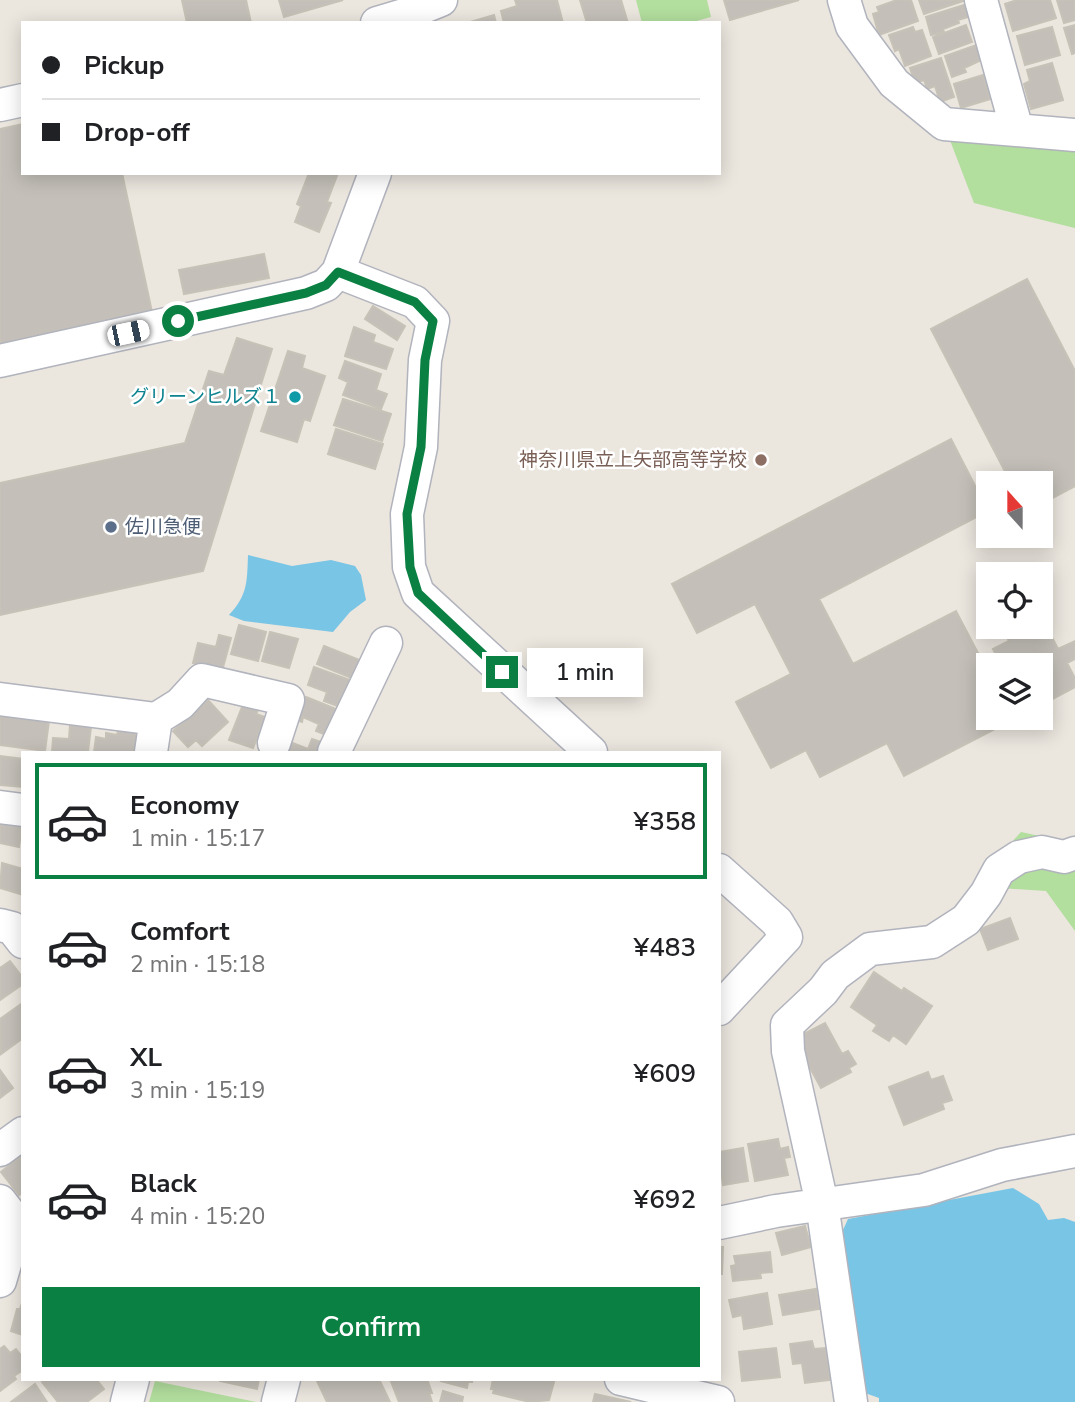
<!DOCTYPE html>
<html lang="en">
<head>
<meta charset="utf-8">
<style>
  body { margin:0; font-family:"Nunito Sans","Noto Sans JP",sans-serif; background:#f6f6f6; color:#202124; height:100vh; display:flex; flex-direction:column; font-size:26px; white-space:nowrap }
  * { box-sizing:border-box; margin:0 }
  p { font-size:23px; color:#757577 }
  .icon { flex:none; width:38px; height:38px; fill:none; stroke:currentColor; stroke-width:2; stroke-linecap:round; stroke-linejoin:round }
  .map { position:relative; flex:1; overflow:hidden }
  .drawer { position:absolute; left:21px; top:751px; width:700px; height:630px; display:flex; flex-direction:column; background:#fff; border-radius:0px; box-shadow:0 4px 18px #0003 }
  .drawer>* { flex:none }
  .top-card { position:absolute; left:21px; top:21px; width:700px; height:154px; border-radius:0px; box-shadow:0 4px 18px #0003; display:grid; align-content:center; height:154px; padding:0 21px; background:#fff }
  .needle { width:46px; rotate:339deg }
  .controls { position:absolute; left:976px; top:471px; display:grid; gap:14px }
  .controls a { display:grid; place-items:center; width:77px; height:77px; border-radius:0px; background:#fff; box-shadow:0 4px 18px #0003; font-size:35px }
  .end { position:absolute; width:32px; height:32px; margin:-16px; border:9px solid #0b8043; background:#fff; box-shadow:0 0 0 4px #fff }
  .from { border-radius:50% }
  .bubble { position:absolute; height:49px; border-radius:0px; background:#fff; box-shadow:0 4px 18px #0003; font-size:23px; font-weight:600; line-height:49px; text-align:center }
  .car { position:absolute; width:21px; height:42px; margin:-21px -10px; border-radius:9px; box-shadow:0 0 5px 2px #0007; background:linear-gradient(#fff 24%,#345 0 40%,#fff 0 76%,#345 0 86%,#fff 0) }
  .top-card b { display:flex; align-items:center; gap:24px; height:66px; font-size:26px }
  .top-card b+b { border-top:2px solid #e0e0e0 }
  .top-card i { width:18px; height:18px; background:#202124 }
  ul { padding:12px 0 0; list-style:none }
  li { display:flex; align-items:center; gap:21px; height:116px; margin:0 14px 10px; padding:0 7px; border:4px solid transparent; border-radius:0px }
  li div { flex:1 }
  li b { display:block; font-size:26px }
  li em { font-style:normal; font-weight:600 }
  li.selected { border-color:#0b8043 }
  li>.icon { width:63px; height:63px; stroke-width:1.5 }
  .action { display:flex; gap:14px; margin-top:auto; padding:14px 21px }
  .action a { flex:1; height:80px; border-radius:0px; background:#0b8043; color:#fff; font-size:28px; font-weight:600; line-height:80px; text-align:center }
  .map>svg:first-child { display:block }
  .green { fill:#b2de9e }
  .water { fill:#79c5e5 }
  .building { fill:#c4c0b9; stroke:#c7c2b7; stroke-width:2 }
  .lines { fill:none; stroke-linecap:round; stroke-linejoin:round }
  .minor-casing { stroke:#b1b3bd; stroke-width:35 }
  .minor { stroke:#fff; stroke-width:32 }
  .route { stroke:#0b8043; stroke-width:9 }
  .culture-dot { fill:#0f9aa8; stroke:#fff; stroke-width:2.5 }
  .education-dot { fill:#8d6e63; stroke:#fff; stroke-width:2.5 }
  .service-dot { fill:#5c6f8a; stroke:#fff; stroke-width:2.5 }
  .labels { text-anchor:middle; dominant-baseline:central; stroke-width:5; stroke-linejoin:round; paint-order:stroke }
  .culture-label { font-size:19px; fill:#0d838f; stroke:#fff; text-anchor:end }
  .education-label { font-size:19px; fill:#785e54; stroke:#fff; text-anchor:end }
  .service-label { font-size:19px; fill:#4e5e75; stroke:#fff; text-anchor:start }
</style>
</head>
<body>
<div class="map">
<svg width="1075" height="1402" viewBox="0 0 1075 1402">
  <rect width="100%" height="100%" fill="#ebe6de"/>
  <path class="green" d="M636 0H707L711 17 689 23H642Z
    M948 135 1075 147V228L974 203Z
    M1021 832 1068 842 1075 835V931L1046 891 971 886Z
    M155 1381 256 1402H149Z"/>
  <path class="water" d="M248 555 292 566 331 560 355 566 361 575 366 600 350 612 333 632 244 621 229 615C248 595 247 581 248 555Z
    M1013 1188 1039 1204 1048 1220 1064 1218 1075 1222V1402H879V1398L865 1393 843 1230 848 1219Z"/>
  <path class="building" d="M182 0H246L251 23H187Z
    M279 0H343L284 17Z
    M515 0H557L563 23H504L501 11 517 6Z
    M580 0H621L628 23H587Z
    M724 0H799L730 20Z
    M897 0H911L918 21 879 35 873 14 879 12 877 7Z
    M919 0H962L963 1 924 14Z
    M1017 0H1050L1056 18 1013 31 1005 4Z
    M1057 0H1075V20L1064 23Z
    M967 4 971 16 958 20 959 23 943 29 944 32 931 35 926 17Z
    M494 15 496 23H467Z
    M966 25 972 42 939 54 933 37Z
    M1075 25V53L1072 54 1064 28Z
    M913 27 915 32 922 30 931 56 905 66 899 49 895 51 889 35Z
    M1052 27 1060 55 1025 65 1017 36Z
    M985 42 990 56 964 68 966 72 952 77 945 56Z
    M941 58 954 97 940 102 935 86 927 89 924 80 915 83 910 68Z
    M1052 63 1063 100 1031 109 1024 84 1030 81 1027 70Z
    M983 75 990 99 961 108 954 84Z
    M23 124V173H122L152 312 0 344V129Z
    M309 173H338L327 202 331 203 319 232 295 222 301 206 297 204Z
    M264 254 269 278 184 294 179 270Z
    M1027 279 1075 371V486L1041 504V483H1011L931 329Z
    M373 306 405 326 397 340 365 319Z
    M354 327 375 335 373 342 393 349 386 369 345 356Z
    M237 338 272 349 203 571 0 615V483L185 443 209 371 224 375Z
    M288 351 305 356 302 368 325 376 310 421 304 419 297 442 261 431Z
    M345 361 381 374 376 390 387 394 381 409 343 395 348 382 339 378Z
    M343 399 391 414 382 441 334 425Z
    M336 429 383 444 375 469 328 454Z
    M951 439 988 511 819 599 853 664 956 611 989 674V718H1016L904 776 887 743 820 777 806 750 771 768 736 702 791 674 755 604 697 633 672 584Z
    M1015 565 1019 574H998Z
    M989 579V603L979 584Z
    M1041 616 1058 649 1075 641V659L1067 663 1075 678V687L1041 705V665H1001L993 649 1009 641 1001 626H1041Z
    M239 625 266 632 258 661 231 654Z
    M270 632 298 639 289 668 262 661Z
    M219 635 231 638 222 671 193 663 198 643 216 647Z
    M324 646 362 661 354 679 317 664Z
    M314 667 350 680 340 707 324 701 327 692 308 685Z
    M306 697 341 711 331 737 316 731 319 724 303 717 302 722 296 720Z
    M208 700 228 722 202 746 196 740 188 747 173 731Z
    M244 702 259 708 256 714 265 717 253 748 229 740Z
    M0 714 49 721 45 751 0 745Z
    M70 725 91 727 88 752H52L53 738 69 739Z
    M118 731 137 733 134 752H94L96 737 106 739V733L117 735Z
    M312 739 327 744 324 752H282L290 742 308 749Z
    M0 756 23 759V787L0 785Z
    M0 822 22 826 19 847 0 843Z
    M2 863 23 869V895L0 888Z
    M1010 918 1018 939 988 950 980 929Z
    M10 961 23 978V984L0 1000V968Z
    M874 972 902 991 904 988 932 1006 906 1044 893 1035 889 1041 873 1031 877 1025 851 1007Z
    M21 1004 23 1038 1 1054 0 1019Z
    M825 1023 842 1054 848 1051 856 1064 849 1068 851 1072 821 1088 794 1039Z
    M0 1070 13 1088 0 1098Z
    M928 1072 931 1080 943 1076 952 1100 942 1103 944 1109 904 1125 889 1087Z
    M778 1139 780 1149 788 1147 790 1157 784 1158 788 1175 755 1181 748 1144Z
    M743 1148 748 1181 723 1185 722 1178H719V1152Z
    M23 1154V1192L19 1195 1 1172Z
    M805 1226 811 1247 782 1255 776 1233Z
    M719 1247H723L722 1274H719Z
    M770 1252 772 1272 760 1273 761 1278 733 1281 731 1266 736 1265 734 1256Z
    M816 1289 819 1309 783 1315 779 1295Z
    M767 1293 772 1324 744 1329 742 1315 733 1317 729 1300Z
    M23 1300V1335L11 1331 17 1309H20Z
    M812 1341 814 1349 826 1348 830 1380 805 1383 802 1363 793 1364 790 1344Z
    M4 1346 10 1353 16 1349 23 1358V1370L14 1376 16 1379 0 1391V1349Z
    M776 1348 780 1377 742 1381 739 1352Z
    M47 1379H96L104 1389 87 1402H58L42 1382Z
    M220 1379H259L257 1389 220 1381Z
    M321 1379H379L390 1402H327L317 1381Z
    M390 1379H427L432 1393H429L432 1402H399Z
    M442 1379H473L472 1382H468L467 1388 441 1381Z
    M493 1379H542L554 1382 549 1400 530 1402 493 1393 494 1389H491Z
    M35 1384 47 1402H11Z
    M443 1391 463 1397 462 1402H440Z
    M595 1394 631 1402H593Z"/>
  <g class="lines">
    <defs>
      <path id="minor" d="M844 0 852 26 894 83 944 124 1075 135
        M981 0 1017 130
        M377 23 404 15 441 0
        M0 105 23 100
        M338 272 415 302 433 321 425 360 421 447 407 514 409 567 418 593 591 752
        M0 361 306 293 326 285 338 272 375 173
        M0 699 156 719 180 704 202 680 288 700 274 743
        M151 752 156 719
        M334 752 386 643
        M0 807 23 810
        M719 870 777 922 786 937 719 1009
        M0 925 12 928 23 942
        M0 1150 23 1133
        M0 1201 17 1223 0 1281
        M719 1223 776 1211 924 1190 1002 1165 1075 1151
        M621 1379 718 1402
        M127 1402 133 1379
        M278 1402 284 1379
        M851 1402 822 1204 788 1051 787 1025 823 991 835 975 870 949 932 942 966 920 986 894 999 870 1019 857 1042 852 1064 857 1075 853"/>
    </defs>
    <use href="#minor" class="minor-casing"/>
    <use href="#minor" class="minor"/>
  </g>
  <g class="lines">
    <path class="route" d="M178 321 306 293 326 285 338 272 415 302 433 321 425 360 421 447 407 514 410 567 418 593 502 672"/>
  </g>
  <circle class="culture-dot" cx="295" cy="397" r="7"/>
  <circle class="education-dot" cx="761" cy="460" r="7"/>
  <circle class="service-dot" cx="111" cy="527" r="7"/>
  <g class="labels">
    <g class="culture-label">
      <text x="281" y="397">グリーンヒルズ１</text>
    </g>
    <g class="education-label">
      <text x="747" y="460">神奈川県立上矢部高等学校</text>
    </g>
    <g class="service-label">
      <text x="125" y="527">佐川急便</text>
    </g>
  </g>
</svg>
<div class="controls">
<a><svg class="needle" viewBox="-14 -14 28 28"><path d="M0-13l5 13h-10z" fill="#e53935"/><path d="M0 13l5-13h-10z" fill="#757577"/></svg></a>
<a><svg class="icon" aria-label="locate" viewBox="0 0 24 24"><circle cx="12" cy="12" r="6"/><path d="M12 2v4M12 18v4M2 12h4M18 12h4"/></svg></a>
<a><svg class="icon" aria-label="layers" viewBox="0 0 24 24"><path d="M12 4l9 5-9 5-9-5zM3 14l9 5 9-5"/></svg></a>
</div>
<i class="end from" style="left:178px;top:321px"></i>
<i class="end" style="left:502px;top:672px"></i>
<div class="bubble" style="left:527px;top:648px;width:116px">1 min</div>
<i class="car" style="left:128px;top:333px;rotate:78deg"></i>
<div class="top-card">
<b><i class="from"></i>Pickup</b>
<b><i></i>Drop-off</b>
</div>
<section class="drawer">
<ul>
<li class="selected"><svg class="icon" aria-label="car" viewBox="0 0 24 24"><path d="M5 17H2v-5l4-1 3-4h7l3 4 3 1v5h-3M9 17h6M6 11h13"/><circle cx="7" cy="17" r="2"/><circle cx="17" cy="17" r="2"/></svg><div><b>Economy</b><p>1 min · 15:17</p></div><em>¥358</em></li>
<li><svg class="icon" aria-label="car" viewBox="0 0 24 24"><path d="M5 17H2v-5l4-1 3-4h7l3 4 3 1v5h-3M9 17h6M6 11h13"/><circle cx="7" cy="17" r="2"/><circle cx="17" cy="17" r="2"/></svg><div><b>Comfort</b><p>2 min · 15:18</p></div><em>¥483</em></li>
<li><svg class="icon" aria-label="car" viewBox="0 0 24 24"><path d="M5 17H2v-5l4-1 3-4h7l3 4 3 1v5h-3M9 17h6M6 11h13"/><circle cx="7" cy="17" r="2"/><circle cx="17" cy="17" r="2"/></svg><div><b>XL</b><p>3 min · 15:19</p></div><em>¥609</em></li>
<li><svg class="icon" aria-label="car" viewBox="0 0 24 24"><path d="M5 17H2v-5l4-1 3-4h7l3 4 3 1v5h-3M9 17h6M6 11h13"/><circle cx="7" cy="17" r="2"/><circle cx="17" cy="17" r="2"/></svg><div><b>Black</b><p>4 min · 15:20</p></div><em>¥692</em></li>
</ul>
<div class="action"><a>Confirm</a></div>
</section>
</div>
</body>
</html>
